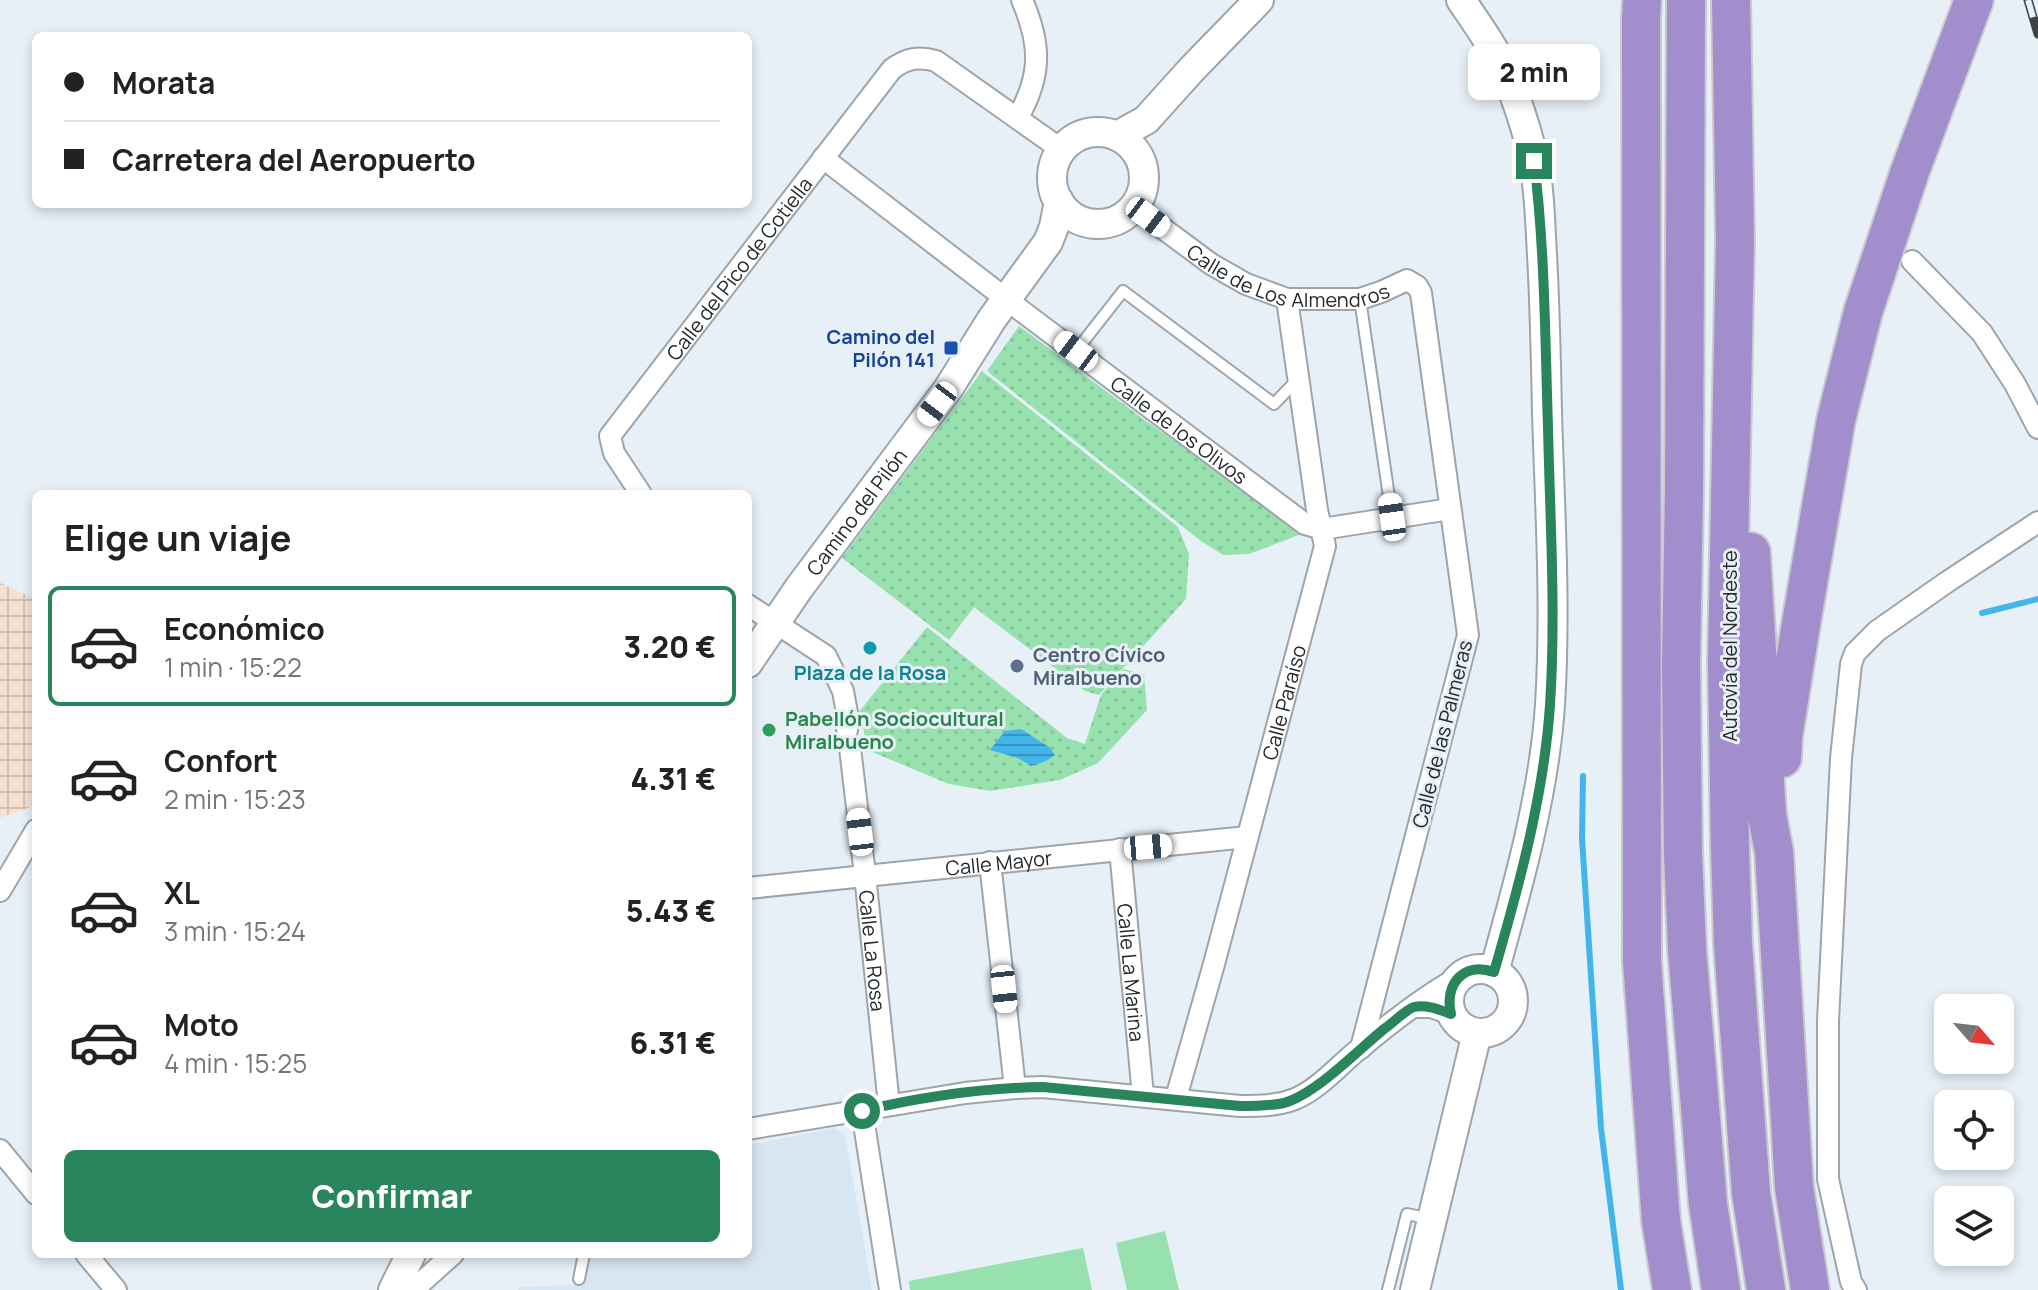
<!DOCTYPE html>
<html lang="es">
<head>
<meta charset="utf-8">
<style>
  body { margin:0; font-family:Manrope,sans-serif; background:#f6f6f6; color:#222; height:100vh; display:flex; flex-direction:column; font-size:30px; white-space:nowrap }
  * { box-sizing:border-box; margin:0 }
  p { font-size:26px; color:#767676 }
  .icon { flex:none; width:44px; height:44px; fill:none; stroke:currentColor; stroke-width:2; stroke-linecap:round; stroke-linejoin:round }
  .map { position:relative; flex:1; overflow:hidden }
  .sheet { position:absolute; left:32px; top:490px; width:720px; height:768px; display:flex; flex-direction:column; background:#fff; border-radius:12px; box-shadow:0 4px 12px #0003 }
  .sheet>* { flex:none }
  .banner { position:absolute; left:32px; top:32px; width:720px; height:176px; border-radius:12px; box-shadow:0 4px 12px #0003; display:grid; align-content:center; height:176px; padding:0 32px; background:#fff }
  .needle { width:52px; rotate:118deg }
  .tools { position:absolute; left:1934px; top:994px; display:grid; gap:16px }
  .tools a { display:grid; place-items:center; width:80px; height:80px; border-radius:12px; background:#fff; box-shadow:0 4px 12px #0003; font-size:40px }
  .end { position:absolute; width:36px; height:36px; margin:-18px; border:10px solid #28855c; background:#fff; box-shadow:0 0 0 4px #fff }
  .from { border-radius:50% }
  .bubble { position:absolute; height:56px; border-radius:12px; background:#fff; box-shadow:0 4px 12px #0003; font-size:26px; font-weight:800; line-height:56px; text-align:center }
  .car { position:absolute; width:24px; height:48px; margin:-24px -12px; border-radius:10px; box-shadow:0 0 6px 2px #0007; background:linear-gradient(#fff 24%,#345 0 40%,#fff 0 76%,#345 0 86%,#fff 0) }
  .banner b { display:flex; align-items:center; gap:28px; height:76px; font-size:30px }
  .banner b+b { border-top:2px solid #e0e0e0 }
  .banner i { width:20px; height:20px; background:#222 }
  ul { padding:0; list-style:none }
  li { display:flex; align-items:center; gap:24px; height:120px; margin:0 16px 12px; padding:0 16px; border:4px solid transparent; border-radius:12px }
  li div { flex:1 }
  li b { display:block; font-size:30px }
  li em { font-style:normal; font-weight:800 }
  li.on { border-color:#28855c }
  li>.icon { width:72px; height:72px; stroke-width:1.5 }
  h2 { padding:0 32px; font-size:36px; line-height:96px }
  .primary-button { display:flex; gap:16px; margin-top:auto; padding:16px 32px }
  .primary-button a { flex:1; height:92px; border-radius:12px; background:#28855c; color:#fff; font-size:32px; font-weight:800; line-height:92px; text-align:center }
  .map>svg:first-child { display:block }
  .built { fill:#d6e6f2 }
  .industrial { fill:url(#industrial-grid) }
  .park { fill:url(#park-dots) }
  .pitch { fill:#97e1ae }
  .water { fill:url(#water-rules) }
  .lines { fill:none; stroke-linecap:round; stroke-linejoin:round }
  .stream { stroke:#42b5eb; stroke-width:6 }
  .lane-casing { stroke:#9da5ac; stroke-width:14 }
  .street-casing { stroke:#9da5ac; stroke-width:24 }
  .secondary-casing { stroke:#9da5ac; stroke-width:32 }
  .highway-casing { stroke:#cacbcc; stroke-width:42 }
  .lane { stroke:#fff; stroke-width:10 }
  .street { stroke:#fff; stroke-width:20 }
  .secondary { stroke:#fff; stroke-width:28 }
  .highway { stroke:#a38ecd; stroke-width:38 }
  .rail-casing { stroke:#3e4345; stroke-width:9 }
  .rail { stroke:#e7f0f7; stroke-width:6; stroke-dasharray:18; stroke-linecap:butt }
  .route { stroke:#28855c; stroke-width:10 }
  .transit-dot { fill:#1a4fb4; stroke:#e7f0f7; stroke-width:3 }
  .culture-dot { fill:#0f9aa8; stroke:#e7f0f7; stroke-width:3 }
  .service-dot { fill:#5c6f8a; stroke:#e7f0f7; stroke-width:3 }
  .leisure-dot { fill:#2e9e5b; stroke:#e7f0f7; stroke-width:3 }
  .labels { text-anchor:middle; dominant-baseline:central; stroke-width:6; stroke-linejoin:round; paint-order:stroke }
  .street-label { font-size:20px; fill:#24282a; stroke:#e7f0f7 }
  .transit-label { font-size:20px; font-weight:bold; fill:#164399; stroke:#e7f0f7; text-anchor:end }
  .service-label { font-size:20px; font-weight:bold; fill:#4e5e75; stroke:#e7f0f7; text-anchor:start }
  .culture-label { font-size:20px; font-weight:bold; fill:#0d838f; stroke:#e7f0f7 }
  .leisure-label { font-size:20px; font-weight:bold; fill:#27864d; stroke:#e7f0f7; text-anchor:start }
</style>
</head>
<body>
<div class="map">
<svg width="2038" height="1290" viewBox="0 0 2038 1290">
  <defs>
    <pattern id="industrial-grid" width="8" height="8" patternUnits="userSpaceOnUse" patternTransform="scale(2)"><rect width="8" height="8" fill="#f4e1d1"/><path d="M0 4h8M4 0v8" fill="none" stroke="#d1c1b4"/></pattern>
    <pattern id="park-dots" width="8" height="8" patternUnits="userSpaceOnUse" patternTransform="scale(2)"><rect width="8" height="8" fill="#97e1ae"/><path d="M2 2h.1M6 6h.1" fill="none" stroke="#82c196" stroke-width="1.8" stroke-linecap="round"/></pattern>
    <pattern id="water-rules" width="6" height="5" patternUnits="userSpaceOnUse" patternTransform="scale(2)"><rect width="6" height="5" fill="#42b5eb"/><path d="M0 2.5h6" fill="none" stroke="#3793bf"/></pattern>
  </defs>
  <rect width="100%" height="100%" fill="#e7f0f7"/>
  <path class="built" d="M836 1128 845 1135 872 1290H518V1287L584 1285 589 1254H748V1145Z"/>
  <path class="industrial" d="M0 583 36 599V805L0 818Z"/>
  <path class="park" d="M1019 326 1142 418 1304 533 1249 554 1223 555 1201 541 987 371Z
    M982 371 1178 527 1189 554 1186 599 1099 695 1085 691 974 607 949 640 842 558Z
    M927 627 1067 738 1085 744 1101 695 1124 669 1144 675 1147 710 1098 763 1060 780 990 791 949 784 865 749 864 731 859 712Z"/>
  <path class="pitch" d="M1165 1231 1179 1290H1127L1116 1243Z
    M1083 1248 1092 1290H910L909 1281Z"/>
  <path class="water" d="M1021 729 1049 747 1055 755 1046 761 1031 766 1018 758 990 750 1005 731Z"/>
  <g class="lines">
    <path class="stream" d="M1982 613 2038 599
      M1583 776 1582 839 1601 1128 1621 1290"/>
    <defs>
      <path id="lane" d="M1360 299 1392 517
        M1076 351 1123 291 1274 404 1297 380
        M579 1279 584 1254
        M1388 1290 1407 1214 1430 1219"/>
      <g id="street">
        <path d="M1018 117C1042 75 1041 44 1022 0"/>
        <path id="s1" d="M823 158 1023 312 1305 524 1322 529 1450 509"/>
        <path id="s2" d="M1134 207 1211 264 1246 284 1287 299H1360L1381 292 1407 280 1417 286 1421 293 1468 635 1361 1048"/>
        <path d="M1912 261 1982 333 2015 384 2038 428"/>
        <path id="s3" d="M641 494 614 453 610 436 892 69C907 58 919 56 936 61L1062 150"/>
        <path d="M748 605 826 656 843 691 847 713V730"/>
        <path id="s4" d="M850 748 865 875 889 1105"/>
        <path id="s5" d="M1120 849 1143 1096"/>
        <path d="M990 862 1015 1088"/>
        <path id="s6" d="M748 888 1247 837"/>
        <path d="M0 891 36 830"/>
        <path d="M1413 1007H1431L1451 1014"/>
        <path id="s7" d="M1176 1098 1214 964 1325 546 1317 510 1287 299"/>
        <path d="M862 1111 890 1290"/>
        <path d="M748 1129 965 1093 1015 1088 1043 1087 1240 1106C1259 1106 1277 1106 1295 1099 1319 1089 1338 1066 1358 1050 1390 1023 1423 997 1459 977"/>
        <path d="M0 1150 36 1194"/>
        <path d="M86 1254 116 1290"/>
        <path d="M413 1290 453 1254"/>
        <path d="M1856 1290 1851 1282 1828 1179V1021L1841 758 1851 664 1855 653 1877 631 1947 582 2038 522"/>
      </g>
      <g id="secondary">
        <path d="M1461 0C1478 25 1496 50 1508 78 1518 104 1528 131 1533 159 1540 190 1540 223 1542 255 1545 308 1546 361 1547 413 1550 510 1556 608 1550 705 1544 794 1518 886 1494 972"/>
        <circle cx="1098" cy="178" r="46"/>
        <path d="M1117 136 1146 120 1192 69 1259 0"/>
        <path id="s8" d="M748 663 799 588 948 389 992 319 1048 242 1054 227 1059 201"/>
        <circle cx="1481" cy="1001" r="32"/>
        <path d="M393 1290 411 1254"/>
        <path d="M1415 1290 1477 1033"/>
      </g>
      <path id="highway" d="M1642 0 1641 19 1642 961 1661 1221 1672 1290
        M1686 0 1684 491 1681 664 1683 853 1687 949 1708 1204 1721 1290
        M1731 0 1735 240 1727 661 1730 848 1733 944 1751 1193 1766 1290
        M1751 552 1767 815 1774 852 1794 1187 1810 1290
        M1782 758 1783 737 1802 618 1836 420 1863 312 1910 171 1974 0"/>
    </defs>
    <use href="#lane" class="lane-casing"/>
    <use href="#street" class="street-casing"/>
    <use href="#secondary" class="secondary-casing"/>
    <use href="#highway" class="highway-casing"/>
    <use href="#lane" class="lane"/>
    <use href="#street" class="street"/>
    <use href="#secondary" class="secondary"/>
    <use href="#highway" class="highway"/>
    <defs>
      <path id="rail" d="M2028 0 2038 34"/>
    </defs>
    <use href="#rail" class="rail-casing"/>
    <use href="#rail" class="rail"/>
  </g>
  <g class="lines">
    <path class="route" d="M862 1111C921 1097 982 1088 1043 1087L1240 1106C1255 1106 1269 1106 1284 1103 1316 1094 1357 1051 1384 1029 1393 1023 1405 1010 1414 1007 1426 1004 1440 1010 1451 1014 1444 985 1463 961 1494 972 1519 886 1544 795 1550 705 1556 613 1550 519 1548 427 1545 338 1545 249 1534 161"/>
  </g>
  <rect class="transit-dot" x="943" y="340" width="16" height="16" rx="4"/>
  <circle class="culture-dot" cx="870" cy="648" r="8"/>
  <circle class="service-dot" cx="1017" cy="666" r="8"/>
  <circle class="leisure-dot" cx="769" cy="730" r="8"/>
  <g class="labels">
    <g class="street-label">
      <text stroke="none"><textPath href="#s2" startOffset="176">Calle de Los Almendros</textPath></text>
      <text stroke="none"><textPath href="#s3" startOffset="278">Calle del Pico de Cotiella</textPath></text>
      <text stroke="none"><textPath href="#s1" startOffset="448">Calle de los Olivos</textPath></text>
      <text stroke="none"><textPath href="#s8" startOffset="186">Camino del Pilón</textPath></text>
      <text transform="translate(1729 646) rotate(-90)">Autovía del Nordeste</text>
      <text stroke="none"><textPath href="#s7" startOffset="410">Calle Paraíso</textPath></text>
      <text transform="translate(1442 734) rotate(-76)">Calle de las Palmeras</text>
      <text stroke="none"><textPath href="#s6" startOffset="252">Calle Mayor</textPath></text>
      <text stroke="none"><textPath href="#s4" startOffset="204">Calle La Rosa</textPath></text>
      <text stroke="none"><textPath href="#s5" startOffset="124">Calle La Marina</textPath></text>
    </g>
    <g class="transit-label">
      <text x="935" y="336">Camino del<tspan x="935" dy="23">Pilón 141</tspan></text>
    </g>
    <g class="service-label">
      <text x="1033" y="654">Centro Cívico<tspan x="1033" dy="23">Miralbueno</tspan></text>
    </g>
    <g class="culture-label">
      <text x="870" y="672">Plaza de la Rosa</text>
    </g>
    <g class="leisure-label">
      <text x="785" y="718">Pabellón Sociocultural<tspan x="785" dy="23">Miralbueno</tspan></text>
    </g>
  </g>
</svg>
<div class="tools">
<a><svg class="needle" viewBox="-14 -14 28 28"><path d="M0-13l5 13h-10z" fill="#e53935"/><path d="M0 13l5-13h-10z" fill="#767676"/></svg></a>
<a><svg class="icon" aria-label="locate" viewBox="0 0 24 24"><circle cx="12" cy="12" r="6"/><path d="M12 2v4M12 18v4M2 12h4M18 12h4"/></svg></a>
<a><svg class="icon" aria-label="layers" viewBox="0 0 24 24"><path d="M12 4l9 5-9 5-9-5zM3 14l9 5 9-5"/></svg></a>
</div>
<i class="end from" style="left:862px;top:1111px"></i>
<i class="end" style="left:1534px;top:161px"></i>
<div class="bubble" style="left:1468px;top:44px;width:132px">2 min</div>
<i class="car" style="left:1148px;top:217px;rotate:127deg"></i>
<i class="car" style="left:1076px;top:351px;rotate:307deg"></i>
<i class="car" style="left:937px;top:404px;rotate:217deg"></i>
<i class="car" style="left:1392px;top:517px;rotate:352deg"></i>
<i class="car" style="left:860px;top:832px;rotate:353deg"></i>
<i class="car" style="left:1148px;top:847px;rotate:85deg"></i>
<i class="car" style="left:1004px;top:989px;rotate:174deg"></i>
<div class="banner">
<b><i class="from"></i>Morata</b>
<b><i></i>Carretera del Aeropuerto</b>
</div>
<section class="sheet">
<h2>Elige un viaje</h2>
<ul>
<li class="on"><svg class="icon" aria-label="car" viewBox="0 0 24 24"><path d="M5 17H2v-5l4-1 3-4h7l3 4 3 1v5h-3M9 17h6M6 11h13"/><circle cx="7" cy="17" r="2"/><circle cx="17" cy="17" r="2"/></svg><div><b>Económico</b><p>1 min · 15:22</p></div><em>3.20 €</em></li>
<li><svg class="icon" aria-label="car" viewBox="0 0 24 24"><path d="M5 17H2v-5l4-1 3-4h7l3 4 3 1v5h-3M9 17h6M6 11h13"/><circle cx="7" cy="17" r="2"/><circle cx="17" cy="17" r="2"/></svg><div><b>Confort</b><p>2 min · 15:23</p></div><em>4.31 €</em></li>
<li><svg class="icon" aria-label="car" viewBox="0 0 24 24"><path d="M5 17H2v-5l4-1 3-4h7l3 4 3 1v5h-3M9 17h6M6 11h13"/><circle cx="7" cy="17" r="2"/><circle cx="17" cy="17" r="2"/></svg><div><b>XL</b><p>3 min · 15:24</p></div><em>5.43 €</em></li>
<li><svg class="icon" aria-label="car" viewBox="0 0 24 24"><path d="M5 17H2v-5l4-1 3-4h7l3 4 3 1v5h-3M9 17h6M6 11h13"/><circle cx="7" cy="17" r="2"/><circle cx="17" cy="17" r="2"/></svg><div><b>Moto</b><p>4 min · 15:25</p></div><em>6.31 €</em></li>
</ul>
<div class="primary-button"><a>Confirmar</a></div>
</section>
</div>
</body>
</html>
